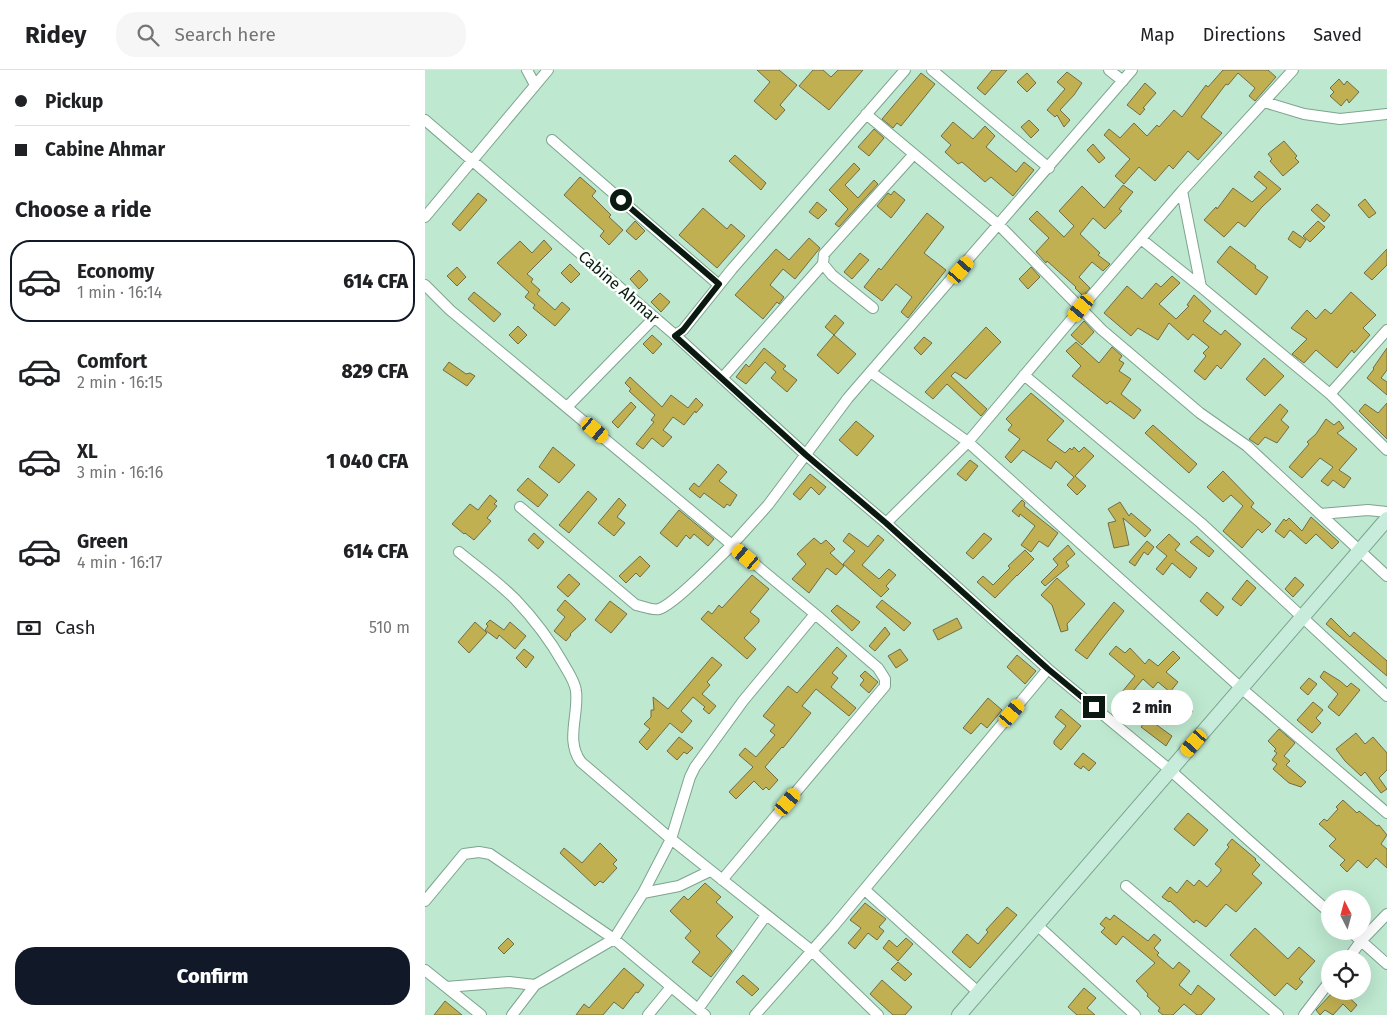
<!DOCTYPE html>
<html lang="en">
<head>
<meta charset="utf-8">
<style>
  body { margin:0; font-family:"Fira Sans",sans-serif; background:#f6f6f6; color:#202124; height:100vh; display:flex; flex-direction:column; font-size:19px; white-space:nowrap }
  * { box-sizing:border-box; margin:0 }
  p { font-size:16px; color:#757577 }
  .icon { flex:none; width:28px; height:28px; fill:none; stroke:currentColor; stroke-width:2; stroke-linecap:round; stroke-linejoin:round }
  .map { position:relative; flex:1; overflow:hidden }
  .details { display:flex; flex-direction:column; background:#fff; width:425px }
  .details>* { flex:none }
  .hud { display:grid; align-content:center; height:110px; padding:0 15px; background:#fff }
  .needle { width:32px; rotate:354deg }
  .controls { position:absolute; left:896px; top:820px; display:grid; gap:10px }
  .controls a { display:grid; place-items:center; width:50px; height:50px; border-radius:50%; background:#fff; box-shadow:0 5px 20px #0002; font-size:25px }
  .end { position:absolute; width:22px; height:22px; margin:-11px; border:6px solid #0a1a11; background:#fff; box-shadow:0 0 0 2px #fff }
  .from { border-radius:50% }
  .bubble { position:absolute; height:35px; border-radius:18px; background:#fff; box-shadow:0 5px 20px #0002; font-size:16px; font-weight:800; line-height:35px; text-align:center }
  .car { position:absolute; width:15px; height:30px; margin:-15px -8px; border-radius:6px; box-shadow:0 0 4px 1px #0007; background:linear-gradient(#f5c518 24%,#345 0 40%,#f5c518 0 76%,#345 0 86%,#f5c518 0) }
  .hud b { display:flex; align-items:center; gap:18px; height:48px; font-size:19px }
  .hud b+b { border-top:1px solid #e0e0e0 }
  .hud i { width:12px; height:12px; background:#202124 }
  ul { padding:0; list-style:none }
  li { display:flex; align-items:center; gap:15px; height:82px; margin:0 10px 8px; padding:0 5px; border:2px solid transparent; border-radius:20px }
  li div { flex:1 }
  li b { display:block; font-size:19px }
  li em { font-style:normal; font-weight:800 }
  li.current { border-color:#111827 }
  li>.icon { width:45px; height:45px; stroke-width:1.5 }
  h2 { padding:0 15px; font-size:22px; line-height:60px }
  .pay { display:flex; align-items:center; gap:12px; height:55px; padding:0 15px; font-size:19px }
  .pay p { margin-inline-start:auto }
  .button { display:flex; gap:10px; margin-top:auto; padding:10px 15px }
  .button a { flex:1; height:58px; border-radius:20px; background:#111827; color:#fff; font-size:20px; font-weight:800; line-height:58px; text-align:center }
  header { display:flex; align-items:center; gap:30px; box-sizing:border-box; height:70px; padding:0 25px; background:#fff; border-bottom:1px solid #e0e0e0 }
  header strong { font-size:24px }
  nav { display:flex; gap:28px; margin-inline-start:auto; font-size:18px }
  .search { width:350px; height:45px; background:#f6f6f6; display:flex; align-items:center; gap:12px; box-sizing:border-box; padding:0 18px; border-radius:20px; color:#757577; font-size:19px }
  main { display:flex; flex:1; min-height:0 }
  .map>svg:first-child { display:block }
  .building { fill:#c0b052; stroke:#726c46 }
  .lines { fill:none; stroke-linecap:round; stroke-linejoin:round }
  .street-casing { stroke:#7ca48e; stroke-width:12 }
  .secondary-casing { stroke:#7ca48e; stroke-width:16 }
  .street { stroke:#fff; stroke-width:10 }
  .secondary { stroke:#c8ecdb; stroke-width:14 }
  .route { stroke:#0a1a11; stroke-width:6 }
  .labels { text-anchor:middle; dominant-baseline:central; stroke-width:5; stroke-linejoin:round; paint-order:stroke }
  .street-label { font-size:16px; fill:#0a1a11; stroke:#fbfffc }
</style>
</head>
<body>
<header>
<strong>Ridey</strong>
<div class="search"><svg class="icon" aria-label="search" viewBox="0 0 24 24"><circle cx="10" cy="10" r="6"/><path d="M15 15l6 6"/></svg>Search here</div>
<nav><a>Map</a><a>Directions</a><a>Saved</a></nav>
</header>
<main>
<section class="details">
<div class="hud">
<b><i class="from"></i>Pickup</b>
<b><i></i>Cabine Ahmar</b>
</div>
<h2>Choose a ride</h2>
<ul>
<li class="current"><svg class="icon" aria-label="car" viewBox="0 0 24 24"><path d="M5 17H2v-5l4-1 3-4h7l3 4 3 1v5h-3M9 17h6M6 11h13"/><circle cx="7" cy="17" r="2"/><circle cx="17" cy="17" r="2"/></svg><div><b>Economy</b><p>1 min · 16:14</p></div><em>614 CFA</em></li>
<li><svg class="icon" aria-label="car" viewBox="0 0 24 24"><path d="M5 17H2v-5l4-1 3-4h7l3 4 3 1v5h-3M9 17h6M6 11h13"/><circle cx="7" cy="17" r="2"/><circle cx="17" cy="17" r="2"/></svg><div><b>Comfort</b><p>2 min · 16:15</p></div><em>829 CFA</em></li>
<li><svg class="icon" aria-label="car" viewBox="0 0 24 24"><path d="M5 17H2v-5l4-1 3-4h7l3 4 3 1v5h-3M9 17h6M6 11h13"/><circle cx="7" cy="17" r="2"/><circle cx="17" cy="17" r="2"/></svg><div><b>XL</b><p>3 min · 16:16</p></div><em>1 040 CFA</em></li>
<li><svg class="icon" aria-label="car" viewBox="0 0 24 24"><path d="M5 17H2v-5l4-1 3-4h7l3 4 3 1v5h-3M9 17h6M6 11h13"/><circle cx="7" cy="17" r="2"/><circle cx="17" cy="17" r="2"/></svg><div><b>Green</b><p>4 min · 16:17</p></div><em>614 CFA</em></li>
</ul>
<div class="pay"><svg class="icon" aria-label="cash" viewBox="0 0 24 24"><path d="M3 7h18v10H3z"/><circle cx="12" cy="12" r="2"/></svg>Cash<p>510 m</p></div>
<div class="button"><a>Confirm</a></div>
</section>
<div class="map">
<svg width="962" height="945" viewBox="0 0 962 945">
  <rect width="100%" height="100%" fill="#bee8d0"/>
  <path class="building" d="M332 0H354L372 15 355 35 360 40 351 50 329 31 345 12Z
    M388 0H398L406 7 413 0H438L404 40 374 16Z
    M567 0H582L560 25 552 18Z
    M798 0H843L851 7 830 31 824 26 830 18 813 3 803 15 801 14 776 47 797 63 773 90 763 81 748 99 744 95 730 111 714 97 699 114 690 106 705 89 679 65 684 59 695 68 709 53 722 66 732 55 734 57 749 40 757 47 781 15 783 17Z
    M642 2 657 13 649 25 635 40 645 50 639 57 632 45 630 47 622 40 640 19 632 12Z
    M496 3 510 14 476 56 472 53 468 58 457 49Z
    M602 3 611 13 602 22 592 12Z
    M914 9 919 15 922 11 934 22 924 33 922 29 916 36 905 26 909 22 905 18Z
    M720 13 731 23 718 38 720 39 715 45 702 35Z
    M604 50 614 60 606 68 596 57Z
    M528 52 548 69 560 56 570 66 561 77 591 102 599 92 609 100 588 126 566 107 560 112 537 92 533 94 520 82 526 75 516 66Z
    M449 59 459 68 444 86 433 77Z
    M859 71 872 86 870 88 874 92 858 106 845 91 847 89 843 84Z
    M668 74 680 88 674 93 662 80Z
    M310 85 341 113 336 120 304 91Z
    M429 93 435 99 420 115 433 128 449 110 453 114 414 157 410 154 423 139 404 120Z
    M834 101 856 119 837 137 820 157 813 152 799 167 779 150 791 137 792 139 808 118 827 132 842 118 829 107Z
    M155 107 171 121 167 126 186 145 184 147 198 160 184 175 175 166 179 161 139 125Z
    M698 115 708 122 694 139 697 141 680 159 668 148 655 164 675 183 673 185 685 194 678 201 667 192 654 207 665 218 658 226 650 218 651 217 622 191 621 193 611 182 624 168 604 149 612 141 639 167 649 156 634 141 657 116 679 138Z
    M469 121 480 130 466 148 452 136 463 123 466 125Z
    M53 123 62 130 35 161 27 154Z
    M940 129 951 143 944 148 933 135Z
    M392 132 402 140 393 149 384 142Z
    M892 134 905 145 899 152 886 140Z
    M278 138 302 159 306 154 320 166 292 198 254 165Z
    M502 143 519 157 499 183 521 200 483 248 476 242 487 227 471 214 457 231 439 217 454 198 456 200Z
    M210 151 220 161 211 170 201 161Z
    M893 151 900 157 885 172 878 166Z
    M868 161 881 170 875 178 863 169Z
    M384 168 395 178 370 209 358 199 345 215 359 227 354 234 352 232 338 249 310 225 351 179 364 190Z
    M119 170 127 179 102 204 108 209 106 212 115 220 112 224 130 240 137 232 145 239 130 256 108 238 110 235 100 227 104 222 72 193 95 171 107 183Z
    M805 176 831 196 830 198 843 207 831 225 792 192Z
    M962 179V195L947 210 939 203Z
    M435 183 444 190 427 209 419 202Z
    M145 194 155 204 146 213 136 203Z
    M32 197 41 207 32 216 22 206Z
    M606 197 615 207 603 219 594 209Z
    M214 200 223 210 214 219 205 209Z
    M747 206 755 213 734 234 751 249 764 236 762 235 769 225 786 241 778 251 796 265 800 260 816 274 796 299 792 295 780 310 769 301 781 286 778 283 784 277 768 264 763 270 744 253 733 270 713 258 706 266 679 243 702 216 717 229 731 213 736 217Z
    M49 222 76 244 69 252 43 229Z
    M926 222 951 245 938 258 945 265 929 283 927 280 912 298 891 280 879 293 867 284 882 269 866 258 882 240 891 249 900 239 906 244Z
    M235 223 245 232 236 242 226 232Z
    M410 245 419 253 409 265 400 257Z
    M659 251 669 262 657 275 646 265Z
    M93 256 102 265 93 274 84 265Z
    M561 257 576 272 541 309 530 302 526 306 562 339 556 346 522 314 508 329 500 322Z
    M227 265 237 274 228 284 218 274Z
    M409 265 431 284 413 304 392 285Z
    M499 267 507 273 496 285 489 278Z
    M651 272 674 293 687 277 697 286 694 290 699 293 694 301 706 309 696 324 716 340 709 349 685 331 682 334 647 306 656 296 641 281Z
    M339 278 361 296 358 299 372 310 362 322 346 308 351 302 340 292 321 314 311 307 321 294 324 297Z
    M962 278V300L956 308 962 312V325L942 308 949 299 948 298Z
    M839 288 859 306 840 326 821 309Z
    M24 292 41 304 45 303 50 306 42 316 18 300Z
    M205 307 237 337 246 325 263 338 271 328 278 335 271 343 270 341 259 355 248 347 238 360 247 367 238 377 227 368 218 379 211 374 229 352 226 350 230 345 204 321 206 319 200 313Z
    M606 323 639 351 622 370 640 383 645 378 647 380 649 377 654 382 659 377 669 386 650 406 661 416 652 425 642 415 649 407 631 391 626 399 598 380 586 393 580 387 595 369 583 360 587 355 581 349Z
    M206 332 211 337 193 358 187 352Z
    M962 333V369L934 341 940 334 953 343Z
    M855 334 863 341 856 350 864 357 852 373 840 367 833 375 824 369Z
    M901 349 909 355 914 351 919 358 912 363 932 379 914 400 926 408 919 418 908 410 903 416 896 411 908 397 895 388 877 408 864 397 884 374 882 372 891 364Z
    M431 351 449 366 432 386 414 370Z
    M728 355 772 394 764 403 720 363Z
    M128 377 150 395 134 413 114 397Z
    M545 390 553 396 541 411 532 404Z
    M293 394 302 402 294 411 312 425 305 436 302 434 299 438 279 423 275 428 264 419 269 413 274 417Z
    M798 401 829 433 826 437 846 454 837 463 833 459 817 478 798 461 818 436 806 425 798 432 782 417Z
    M385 404 401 417 394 425 386 417 375 430 368 424Z
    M103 408 123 425 113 437 92 420Z
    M163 421 172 429 144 463 134 455Z
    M65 425 72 431 69 434 72 436 62 448 66 451 49 470 40 463 39 464 27 454 45 434 53 440Z
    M194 428 201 435 192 447 200 453 189 466 173 453Z
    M597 430 600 433 599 436 633 463 623 477 614 471 606 482 596 475 610 456 595 444 594 447 587 441Z
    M695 432 704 446 706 443 726 460 720 467 698 448 704 475 689 478 683 453 691 451 683 439Z
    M254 440 289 469 283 476 269 464 265 469 261 465 252 477 235 463Z
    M886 447 914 472 907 479 891 464 881 474 865 460 859 468 850 461 859 449 861 451 864 448 877 461Z
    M109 463 119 472 113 479 103 470Z
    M424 463 443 477 453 465 459 470 437 495 454 509 464 499 471 505 461 516 464 519 456 527 418 494 430 481 418 471Z
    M559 463 567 469 548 489 541 483Z
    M744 464 755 474 750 480 772 498 765 508 747 493 738 505 731 499 742 486 731 477Z
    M772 466 789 481 784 487 765 472Z
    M389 468 396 474 401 470 410 479 405 483 419 496 411 505 402 498 384 523 367 509 381 494 372 484Z
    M722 471 729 477 723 485 719 482 710 496 704 492Z
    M643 475 650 484 641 492 644 496 620 516 616 512 633 495 628 489Z
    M600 480 609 489 592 506V505L570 528 552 512 558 506 568 515 585 498 583 496Z
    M215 486 225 496 215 507 211 503 201 513 194 506Z
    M144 504 155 514 143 527 132 517Z
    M327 505 344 519 325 542 334 549V552L319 568 331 579 322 589 276 549 283 541 287 544 294 535 297 538Z
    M870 507 879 515 868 527 860 519Z
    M632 508 660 534 642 554 643 560 636 562 627 535 616 525Z
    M822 510 831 518 816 536 807 529Z
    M782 522 799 537 792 546 775 531Z
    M140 530 161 549 145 564 146 565 141 571 129 561 140 547 132 540Z
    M457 530 486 553 479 561 451 537Z
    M185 531 202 544 186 563 170 550Z
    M689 532 699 541 675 571 662 589 650 580Z
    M412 535 435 552 427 561 406 541Z
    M532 548 537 558 513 570 508 560Z
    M906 548 925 567 929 562 962 591V606L901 554Z
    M65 550 79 560 85 552 101 566 90 579 74 565 72 569 60 560 63 556 61 554Z
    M50 552 62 563 44 583 33 572Z
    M460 557 465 564 450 581 444 576Z
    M691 576 700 583 705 578 720 594 724 589 733 596 748 581 755 588 741 602 753 612 745 622 733 612 728 618 718 609 708 621 710 623 696 639 688 633 710 606 684 584Z
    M412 577 422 586 407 603 413 608 406 617 431 638 424 646 391 619 377 636 386 643 358 678 357 677 340 697 353 710 344 720 341 717 338 720 329 711 311 729 304 722 328 697 314 685 320 678 331 687 350 665 345 661 350 655 338 646 363 616 372 623Z
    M99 579 109 587 101 598 91 588Z
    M475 579 483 590 471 598 463 586Z
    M592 585 611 601 600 614 582 597Z
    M287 587 297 595 282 612 285 615 277 624 291 636 284 644 278 639 280 637 268 627 256 641 267 651 257 663 245 653 222 680 214 672 225 659 219 654 226 647V640H229L228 627 243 639Z
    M440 601 453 612 444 623 435 615 439 610 435 606Z
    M899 601 915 611 922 617 926 613 935 620 914 646 903 637 913 624 895 607Z
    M884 608 892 614 883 625 875 618Z
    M747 622 768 641 763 647 741 628Z
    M563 628 577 640 562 658 556 653 546 664 538 658Z
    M888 632 898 640 891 648 896 653 887 663 872 650Z
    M636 639 656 656 636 680 629 674V671L641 656 630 647Z
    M727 642 733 647 729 653 747 666 741 676 716 657Z
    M854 659 870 673 859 686 865 691 861 695 881 712 876 717 864 713 848 699 852 694 847 690 852 683 849 681 851 679 843 671Z
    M931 663 940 674 948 667 962 683V700L954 708 962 719 956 723 940 702 936 706 920 691 911 679Z
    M254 667 268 678 262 684 259 682 252 690 242 681Z
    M658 683 671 693 664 701 658 696 656 699 649 694Z
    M918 730 932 743 934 741 952 756 954 755 962 765 956 774 962 779V798L951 788 942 798 933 790 922 802 915 795 920 790 904 776 911 769 894 754 899 749 902 751 913 739 911 737Z
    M763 743 783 760 769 776 749 759Z
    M807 769 831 789 830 790 835 795 827 804 837 813 811 842 801 834 781 857 771 850 769 853 745 831 744 832 737 827 745 817 752 823 762 810 769 816 774 810 782 817 796 801V799L790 794 804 777 802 775Z
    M175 773 192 790 188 794 192 798 178 813 175 811 170 816 135 783 139 778 157 793Z
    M280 813 296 827 291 832 308 847 291 866 307 881 286 907 267 892 275 882 260 868 266 861 245 841 259 826 263 830Z
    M440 833 461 849 454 857 459 861 452 870 443 863 430 879 423 873 436 858 425 850Z
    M582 837 592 845 545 898 527 882 542 864 553 874 563 862 561 860Z
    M689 845 723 871 729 864 736 870 729 878 734 883 732 885 748 899 754 892 765 901 754 915 766 925 773 915 790 929 776 945H772L759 934 748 945H738L733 941 735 938 722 926 723 924 711 911 730 893 698 866 691 875 676 862 680 858 675 854 681 847 685 850Z
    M830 858 863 889 874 877 890 891 874 909 878 912 871 920 862 913 850 926 805 885Z
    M83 868 89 874 79 884 73 878Z
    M481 868 488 874 473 891 458 878 464 870 472 877Z
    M473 892 487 904 480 911 466 899Z
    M199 898 219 915 213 923 211 922 198 939 189 932 178 945H151L159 934 164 938Z
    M318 905 334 919 327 926 311 912Z
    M457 910 487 937 480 945H468L445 924Z
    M659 918 671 928 662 938 670 945H652L643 937Z
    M909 921H917L932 935 926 942 918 934 908 945 900 940 895 945 891 940Z
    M20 931 37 945H9Z"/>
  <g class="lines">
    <defs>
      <path id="street" d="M102 0 110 15
        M507 0 624 98
        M684 0 698 11
        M839 32 879 44 915 49 962 44
        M441 44 575 156 677 260 775 343 822 376 962 506
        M0 50 250 265 381 385 461 453 623 599 745 700 905 843
        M127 70 294 215
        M757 121 776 217 905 324
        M0 147 123 0
        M716 169 776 217
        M0 215 25 240 307 475C291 490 251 533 234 539 228 541 218 536 211 535L95 437
        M448 238 407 205 398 194 399 184 489 84
        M962 260 905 324 962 380
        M250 265 258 260 307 199 480 0
        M447 303 543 372 816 618 962 743
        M599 305 776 453 962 626
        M298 309 300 305 398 194
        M142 337 229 248
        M895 444 943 440 962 442
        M461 453 543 372 656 238 757 121 868 0
        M34 482C52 497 73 512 90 529 108 548 125 570 138 593 143 602 150 611 151 621 154 645 140 671 156 692L246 769 387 881 453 945
        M297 810 460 616V609L453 598 390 544
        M701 816 853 945
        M440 820 553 922
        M218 823 254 816 285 801
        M0 831 39 784 54 782 65 784 189 869 280 945
        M612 855 710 945
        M925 861 962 894
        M923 889 936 871 962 844
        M0 900 56 945
        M21 917 84 912 110 915
        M273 939 340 847
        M87 945 110 915 189 869 218 823 246 769 265 707 270 697 318 631 390 544 307 475 343 435 423 328 707 0
        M223 945 246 917
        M330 945 408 857 623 599
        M879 945 905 911"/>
      <path id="secondary" d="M534 945 962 449"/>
    </defs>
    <use href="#street" class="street-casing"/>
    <use href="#secondary" class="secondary-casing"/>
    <use href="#street" class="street"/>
    <use href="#secondary" class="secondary"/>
  </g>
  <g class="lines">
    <path class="route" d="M196 130 294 214 258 260 250 266 381 385 461 453 623 599 669 637"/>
  </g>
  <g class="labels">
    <g class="street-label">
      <text transform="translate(194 217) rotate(41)">Cabine Ahmar</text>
    </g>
  </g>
</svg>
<div class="controls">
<a><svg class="needle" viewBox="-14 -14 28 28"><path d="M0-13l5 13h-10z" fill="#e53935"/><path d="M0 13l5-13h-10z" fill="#757577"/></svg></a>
<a><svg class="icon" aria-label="locate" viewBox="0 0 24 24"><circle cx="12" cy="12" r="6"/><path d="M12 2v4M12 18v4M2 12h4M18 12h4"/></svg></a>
</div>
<i class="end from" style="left:196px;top:130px"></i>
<i class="end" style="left:669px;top:637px"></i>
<div class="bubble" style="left:686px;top:620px;width:82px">2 min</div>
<i class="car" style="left:536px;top:200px;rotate:41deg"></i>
<i class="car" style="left:656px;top:238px;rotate:220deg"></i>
<i class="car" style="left:170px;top:360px;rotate:130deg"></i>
<i class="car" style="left:321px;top:487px;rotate:310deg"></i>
<i class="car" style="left:587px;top:643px;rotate:40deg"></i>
<i class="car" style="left:769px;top:673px;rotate:221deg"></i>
<i class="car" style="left:363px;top:732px;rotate:40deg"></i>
</div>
</main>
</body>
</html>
